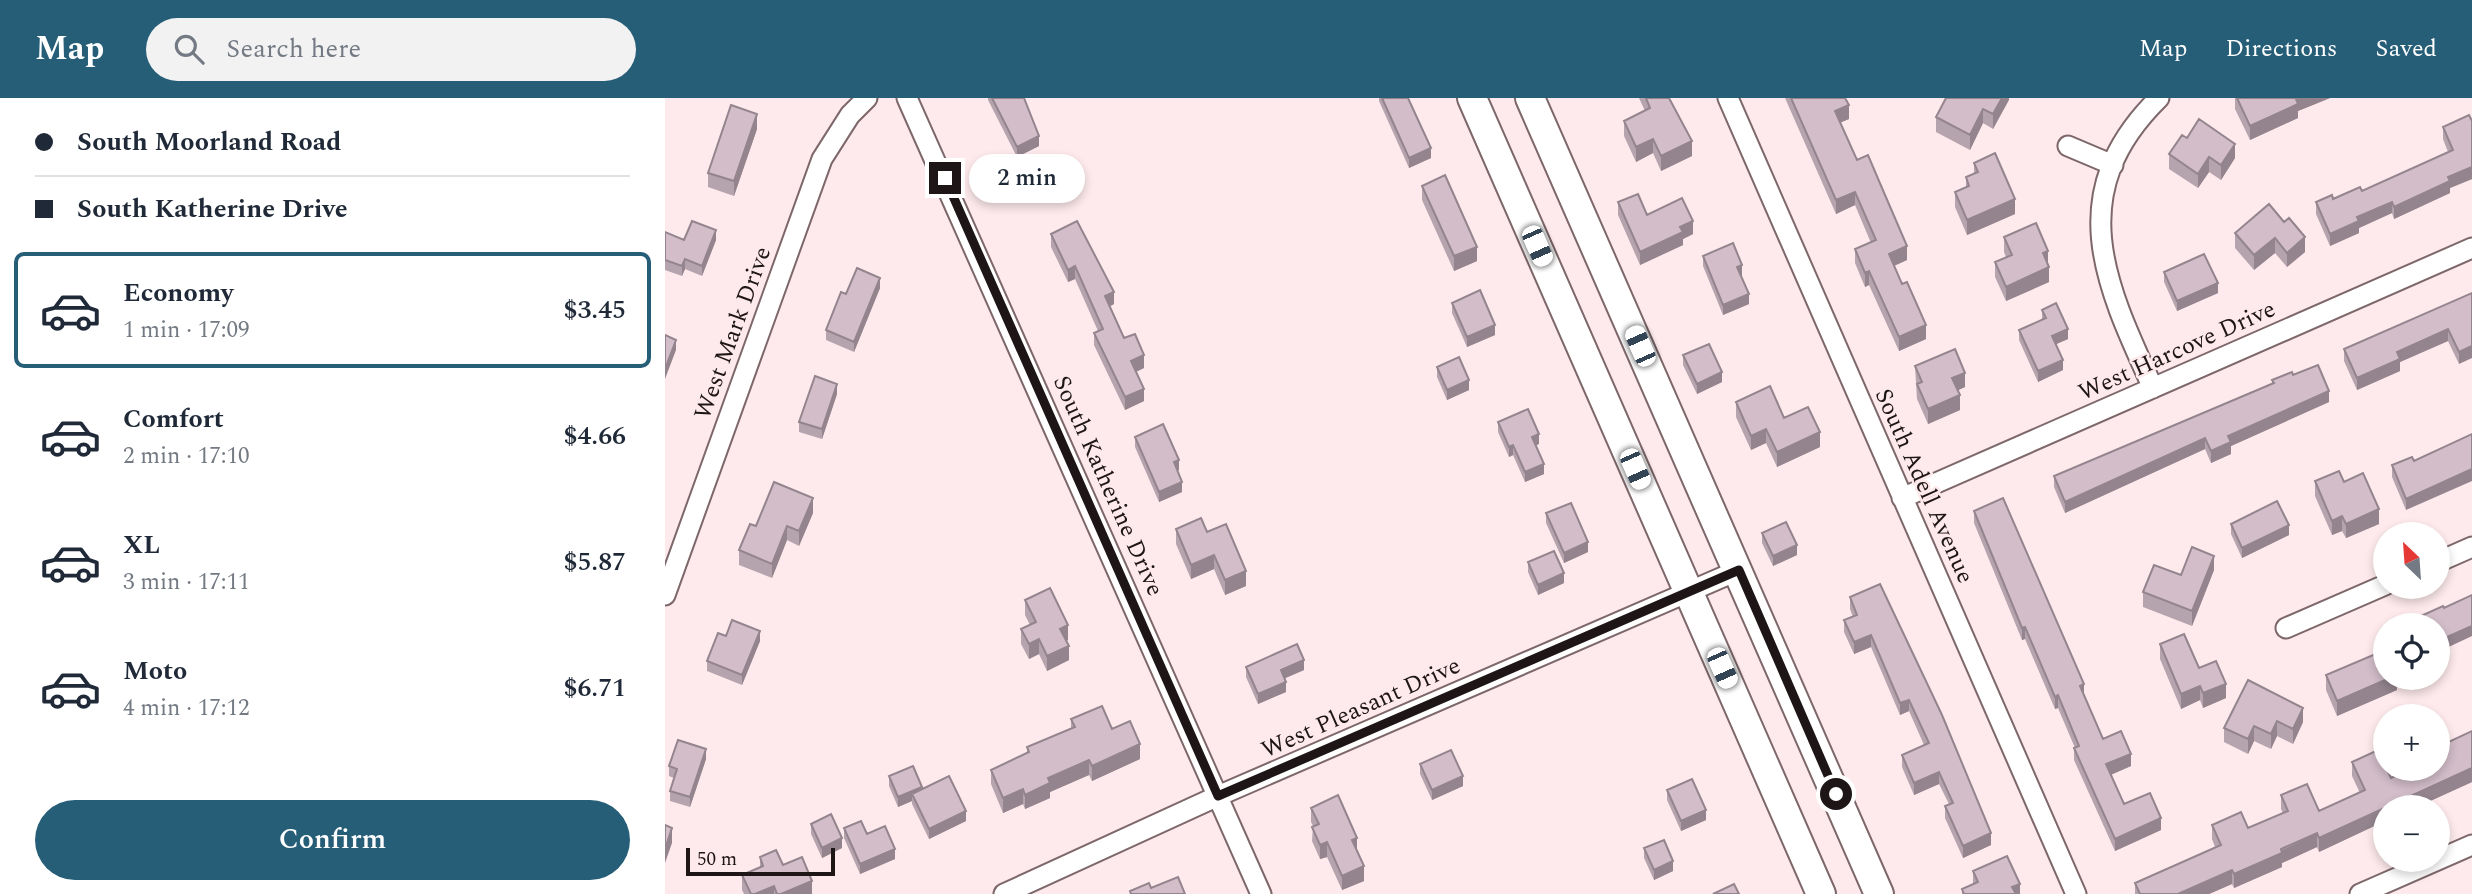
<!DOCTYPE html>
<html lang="en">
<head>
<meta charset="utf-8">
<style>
  body { margin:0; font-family:Spectral,serif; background:#f2f2f3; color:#1f2937; height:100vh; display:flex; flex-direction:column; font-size:26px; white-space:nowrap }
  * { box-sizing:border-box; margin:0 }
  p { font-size:23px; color:#747a83 }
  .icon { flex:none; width:38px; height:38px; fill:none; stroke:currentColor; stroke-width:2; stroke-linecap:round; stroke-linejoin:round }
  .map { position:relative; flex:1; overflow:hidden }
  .sheet { display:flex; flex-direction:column; background:#fff; width:665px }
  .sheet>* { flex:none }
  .hud { display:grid; align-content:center; height:154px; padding:0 35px; background:#fff }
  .needle { width:46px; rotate:335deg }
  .controls { position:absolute; left:1708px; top:424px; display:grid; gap:14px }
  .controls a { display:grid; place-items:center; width:77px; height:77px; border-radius:50%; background:#fff; box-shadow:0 4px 10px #0003; font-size:35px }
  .scale { position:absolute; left:21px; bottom:18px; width:149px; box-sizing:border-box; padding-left:7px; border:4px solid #1e1517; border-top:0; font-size:19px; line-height:24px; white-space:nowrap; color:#1e1517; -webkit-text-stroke:5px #feeaec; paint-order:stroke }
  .end { position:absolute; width:32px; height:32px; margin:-16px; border:9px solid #1e1517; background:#fff; box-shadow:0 0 0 4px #fff }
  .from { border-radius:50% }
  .bubble { position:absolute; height:49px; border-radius:24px; background:#fff; box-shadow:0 4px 10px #0003; font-size:23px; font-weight:600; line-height:49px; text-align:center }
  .car { position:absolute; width:21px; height:42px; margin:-21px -10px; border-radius:9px; box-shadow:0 0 5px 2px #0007; background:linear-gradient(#fff 24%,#345 0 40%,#fff 0 76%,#345 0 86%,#fff 0) }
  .hud b { display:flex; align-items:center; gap:24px; height:66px; font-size:26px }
  .hud b+b { border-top:2px solid #e0e1e3 }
  .hud i { width:18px; height:18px; background:#1f2937 }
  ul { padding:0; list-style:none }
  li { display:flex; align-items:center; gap:21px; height:116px; margin:0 14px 10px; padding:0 21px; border:4px solid transparent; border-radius:10px }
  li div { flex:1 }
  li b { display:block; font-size:26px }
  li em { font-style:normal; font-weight:600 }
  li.active { border-color:#265e78 }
  li>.icon { width:63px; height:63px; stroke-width:1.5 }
  .action { display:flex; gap:14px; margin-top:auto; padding:14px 35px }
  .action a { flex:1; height:80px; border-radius:42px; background:#265e78; color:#fff; font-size:28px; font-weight:600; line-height:80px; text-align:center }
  header { display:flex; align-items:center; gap:42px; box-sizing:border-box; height:98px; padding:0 35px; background:#265e78; color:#fff }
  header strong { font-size:33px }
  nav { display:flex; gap:38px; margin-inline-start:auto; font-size:24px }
  .search { width:490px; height:63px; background:#f2f2f3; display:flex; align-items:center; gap:18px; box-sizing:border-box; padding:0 24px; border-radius:38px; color:#747a83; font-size:26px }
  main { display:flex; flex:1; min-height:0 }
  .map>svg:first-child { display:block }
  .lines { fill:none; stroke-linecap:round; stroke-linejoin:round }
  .street-casing { stroke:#7d676a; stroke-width:23 }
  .secondary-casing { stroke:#7d676a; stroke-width:32 }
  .street { stroke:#fff; stroke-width:19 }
  .secondary { stroke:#fff; stroke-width:28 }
  .wall { fill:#b5a3ad }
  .shaded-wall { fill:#93848d }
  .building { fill:#d2bdc9; stroke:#93848d; stroke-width:2 }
  .route { stroke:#1e1517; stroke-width:9 }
  .labels { text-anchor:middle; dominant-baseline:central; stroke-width:5; stroke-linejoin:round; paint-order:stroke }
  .street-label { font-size:24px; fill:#1e1517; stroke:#feeaec }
</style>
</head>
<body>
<header>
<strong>Map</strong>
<div class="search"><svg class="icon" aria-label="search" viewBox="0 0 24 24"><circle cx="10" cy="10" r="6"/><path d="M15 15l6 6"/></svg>Search here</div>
<nav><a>Map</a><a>Directions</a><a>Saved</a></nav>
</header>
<main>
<section class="sheet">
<div class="hud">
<b><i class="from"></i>South Moorland Road</b>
<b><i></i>South Katherine Drive</b>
</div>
<ul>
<li class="active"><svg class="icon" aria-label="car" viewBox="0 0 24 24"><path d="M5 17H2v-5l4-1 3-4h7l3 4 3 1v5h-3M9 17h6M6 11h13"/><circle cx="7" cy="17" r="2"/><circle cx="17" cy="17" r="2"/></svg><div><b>Economy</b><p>1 min · 17:09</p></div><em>$3.45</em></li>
<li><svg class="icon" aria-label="car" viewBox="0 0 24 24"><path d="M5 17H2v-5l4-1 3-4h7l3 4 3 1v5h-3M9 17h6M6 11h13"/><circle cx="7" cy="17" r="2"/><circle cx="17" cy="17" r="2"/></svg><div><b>Comfort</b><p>2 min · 17:10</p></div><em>$4.66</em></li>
<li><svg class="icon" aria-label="car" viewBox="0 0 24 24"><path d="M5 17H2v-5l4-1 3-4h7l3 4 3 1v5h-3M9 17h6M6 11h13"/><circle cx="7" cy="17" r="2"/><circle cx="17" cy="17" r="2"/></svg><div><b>XL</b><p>3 min · 17:11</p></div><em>$5.87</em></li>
<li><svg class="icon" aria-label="car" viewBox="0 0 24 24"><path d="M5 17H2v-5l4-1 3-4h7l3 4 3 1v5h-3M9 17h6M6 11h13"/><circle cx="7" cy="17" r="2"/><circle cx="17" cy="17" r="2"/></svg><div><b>Moto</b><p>4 min · 17:12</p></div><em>$6.71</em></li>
</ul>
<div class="action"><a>Confirm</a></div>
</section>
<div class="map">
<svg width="1807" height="796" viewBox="0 0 1807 796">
  <rect width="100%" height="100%" fill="#feeaec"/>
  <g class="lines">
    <defs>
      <path id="street" d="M242 0 596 796
        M1063 0 1411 796
        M1403 48 1448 67
        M1488 290C1440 186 1397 95 1494 0
        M1237 400 1807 150
        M1773 464 1807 449
        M0 497 157 61 185 17 202 0
        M1621 530 1720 487
        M339 796 553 698 1074 472
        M1695 796 1807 747"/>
      <path id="secondary" d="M807 0 1156 796
        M865 0 1214 796"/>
    </defs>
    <use href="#street" class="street-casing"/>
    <use href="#secondary" class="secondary-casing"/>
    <use href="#street" class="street"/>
    <use href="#secondary" class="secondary"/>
  </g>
  <path class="wall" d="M323 0H359L374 48 352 59 323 2Z
    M714 0H743L766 60 744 70 714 3Z
    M974 0H1004L1027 58 996 73 988 55 971 64 959 38V23L980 13Z
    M1120 0H1180L1184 21 1175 24 1192 62 1242 162 1229 168 1261 241 1234 253 1204 187 1200 189 1190 165V151L1206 145 1190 107 1171 116Z
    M1344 0 1328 31 1318 25 1305 52 1271 34V19Z
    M1570 0H1665L1633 13V20L1585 42 1570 11Z
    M1807 23V81L1785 90V95L1729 121 1727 115 1694 130V135L1665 148 1651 116V104L1697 93 1783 54 1778 41V29Z
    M92 31 69 98 43 89V75Z
    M1522 40 1570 60 1556 82 1544 74 1533 90 1504 71V56Z
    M1309 65 1350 116 1302 137 1290 109V94L1301 90V79L1309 76Z
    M757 88 812 163 789 173 757 102Z
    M953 104 982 117 1028 136 1018 141V147L975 167 953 117Z
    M1619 124 1640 154 1622 169 1610 155 1589 172 1570 150V135Z
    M0 134 19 142H51L37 178 20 171 17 178 0 172Z
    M386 136 449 206 445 208 459 240 479 270 471 274 479 303 460 312 429 247V235L433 233 410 181 403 184 386 149Z
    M1339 139 1383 167 1384 184 1341 203 1330 179V164L1341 159 1339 154Z
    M1038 158 1077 177H1076L1084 206 1058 217 1038 168Z
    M1499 174 1553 195 1512 213 1499 184Z
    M215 190 189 254 161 242V232L181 196Z
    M1807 195 1794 266 1783 243 1735 264V273L1692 292 1679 263V251Z
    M787 205 830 237 802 249 787 215Z
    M1377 212 1403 241 1391 246 1398 272 1373 284 1354 242V232L1377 222Z
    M1018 257 1057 284 1032 296 1018 267Z
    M1250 268 1300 289 1293 292 1295 312 1263 326 1252 301Z
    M772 269 804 292 782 302 772 279Z
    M1628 277 1664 304 1566 348V356L1546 365 1540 351 1400 415 1389 389V378L1607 285V282Z
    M172 296 157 341 134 334V324Z
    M1071 304 1119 320 1155 349 1112 369 1101 345 1086 352 1071 319Z
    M833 324 874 346 870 347 879 376 860 384 848 357 844 359 833 334Z
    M470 339 514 372H512L517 394 494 404 470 349Z
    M1747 359 1741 412 1727 379V367Z
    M1650 383 1679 384 1714 426 1681 440 1677 433 1667 437 1650 398Z
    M1309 413 1419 598 1438 641 1466 668 1445 677 1459 706 1496 732 1450 753 1409 662V650H1410L1393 610 1390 611 1360 541 1357 542 1309 425Z
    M148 415 134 448 122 442 107 480 74 467V452L91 428Z
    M881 415 923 454 899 465 881 425Z
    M1566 426 1624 437 1577 460 1566 436Z
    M511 431 542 434 581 488 560 497 549 471 526 481 511 446Z
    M1097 435 1132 457 1108 468 1097 445Z
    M863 464 899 485 873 497 863 474Z
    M1549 472 1527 528 1478 509V494L1516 477Z
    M1215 486 1326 747 1298 760 1280 720V708L1284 706 1274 686 1249 697 1237 669V657L1259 647 1244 613 1235 617 1206 549 1189 556 1179 534V522L1188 519 1185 511V499Z
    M360 502 403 542 401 543 404 562 382 573 374 556 364 561 356 546V531L365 527 360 517Z
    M61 538 95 543 77 587 42 573V563Z
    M1495 546 1534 570 1561 600 1538 610 1535 602 1516 611 1495 561Z
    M581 569 639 572 620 580 621 594 593 606 581 579Z
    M1661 577 1732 579V592L1672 618 1661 592Z
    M1583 582 1638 624 1628 646 1612 638 1606 651 1589 643 1583 656 1559 644V630Z
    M406 621 447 631 475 661 427 683 424 677 385 694V700L360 711 358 706 338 715 326 686V672L362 656V649L406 630Z
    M41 661 25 709 5 703V693L9 680 4 678V668Z
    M1687 664 1726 680 1807 684 1752 709H1720V723L1654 754 1652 749 1617 765V769L1569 790 1567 786 1544 796H1470V785L1550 749 1547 741V727L1583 730 1618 715 1616 711V697L1654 713 1695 695 1687 678Z
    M755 666 798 688 767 702 755 676Z
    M224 678 257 691 301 723 264 741 247 706V703L233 709 224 688Z
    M1002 692 1041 722 1016 733 1002 702Z
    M646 710 692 752 699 783 677 792 662 759 655 761 647 743 648 728 646 724Z
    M146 726 177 750 157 760 146 736Z
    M179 730 230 761 195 776 179 740Z
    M979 750 1008 773 989 782 979 760Z
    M95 759 118 767 147 796H79L77 792V777L95 769Z
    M1308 773 1355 796H1297V791L1308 786Z"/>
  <path class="shaded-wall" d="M1337 0H1344V2L1328 31V16Z
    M1633 0H1665L1633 13V20L1585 42V28Z
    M1184 7V21L1170 27V13Z
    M1318 11V25L1305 52V37Z
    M92 16V31L69 98V83Z
    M374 38V48L352 59V49Z
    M988 41V55L971 64V49Z
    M1027 43V58L996 73V58Z
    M1570 46V60L1556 82V67Z
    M766 50V60L744 70V60Z
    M1544 59V74L1533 90V76Z
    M1807 69V81L1785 90V95L1729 121V109L1783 79Z
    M1190 94V107L1171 116V102Z
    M1350 101V116L1302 137V122Z
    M1727 104V115L1694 130V135L1665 148V136L1692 119Z
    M1028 123V136L1018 141V147L975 167V154L1015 129Z
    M51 132V142L37 178V168Z
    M1640 139V154L1622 169V155Z
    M1610 140V155L1589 172V157Z
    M1242 148V162L1224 170V156Z
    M812 149V163L789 173V158Z
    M1383 153V167L1378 155Z
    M20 161V171L17 178V168Z
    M1077 167V177L1072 179V169Z
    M410 168V181L403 184V172Z
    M1384 169V184L1341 203V189Z
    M1204 173V187L1200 189V175Z
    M215 180V190L189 254V244Z
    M1553 185V195L1512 213V203Z
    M449 194V206L440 211V198Z
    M1084 196V206L1058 217V207Z
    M830 227V237L802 249V239Z
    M1261 227V241L1234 253V239Z
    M1403 231V241L1387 248V238Z
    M1783 231V243L1735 264V273L1692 292V280L1732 254Z
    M11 242V252L0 281V271Z
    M1807 248V260L1794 266V254Z
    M479 257V270L466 276V263Z
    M1398 262V272L1373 284V273Z
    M1057 274V284L1032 296V286Z
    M1300 275V289L1287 295V280Z
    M804 282V292L782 302V292Z
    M172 286V296L157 341V331Z
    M479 291V303L460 312V299Z
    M1664 293V304L1566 348V356L1546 365V353L1563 338Z
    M1295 297V312L1263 326V311Z
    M1101 331V345L1086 352V338Z
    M1155 334V349L1112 369V354Z
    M874 336V346L867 349V339Z
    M1540 340V351L1400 415V404Z
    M848 347V357L844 359V349Z
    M514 362V372L509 374V364Z
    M879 366V376L860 384V374Z
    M1807 371V383L1741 412V401Z
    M517 384V394L494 404V394Z
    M148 400V415L134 448V433Z
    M1714 411V426L1681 440V426Z
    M1677 418V433L1667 437V423Z
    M1624 427V437L1577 460V450Z
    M122 428V442L107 480V466Z
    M923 444V454L899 465V455Z
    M1132 447V457L1108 468V458Z
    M549 457V471L526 481V467Z
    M1549 458V472L1527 528V513Z
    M581 473V488L560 497V482Z
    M899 475V485L873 497V487Z
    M403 527V542L395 546V531Z
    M1807 528V538L1773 554V543Z
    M1360 529V541L1357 542V530Z
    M95 533V543L77 587V577Z
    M1206 537V549L1189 556V544Z
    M374 541V556L364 561V546Z
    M404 548V562L382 573V558Z
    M639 562V572L616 582V572Z
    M1727 579H1732V592L1672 618V603Z
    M621 584V594L593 606V596Z
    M1419 586V598L1415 588Z
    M1561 586V600L1538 610V595Z
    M1535 588V602L1516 611V596Z
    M1393 597V610L1390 611V599Z
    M1244 602V613L1235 617V605Z
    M1638 610V624L1628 646V631Z
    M1612 623V638L1606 651V636Z
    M1589 628V643L1583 656V641Z
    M475 646V661L427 683V668Z
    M41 651V661L25 709V699Z
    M1466 656V668L1441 679V666Z
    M424 662V677L385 694V700L360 711V697L383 680Z
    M1807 670V684L1752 709H1721Z
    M1274 674V686L1249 697V685Z
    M798 678V688L767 702V692Z
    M257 689V699L247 696V703L233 709V699Z
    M358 691V706L338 715V700Z
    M1720 709V723L1654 754V740Z
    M1041 712V722L1016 733V723Z
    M301 713V723L264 741V731Z
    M1496 720V732L1450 753V741Z
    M7 730V745L0 765V751Z
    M1326 735V747L1298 760V748Z
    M1652 735V749L1617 765V769L1569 790V776Z
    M177 740V750L157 760V750Z
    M692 740V754L687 742Z
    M662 744V759L655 761V747Z
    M230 751V761L195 776V766Z
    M1008 763V773L989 782V772Z
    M699 768V783L677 792V778Z
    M1567 772V786L1544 796H1513Z
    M147 783V796H116Z
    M1355 786V796H1347V789Z
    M109 788V796H90Z"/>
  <path class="building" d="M327 0H359L374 38 352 49Z
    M717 0H743L766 50 744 60Z
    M981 0H1004L1027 43 996 58 988 41 971 49 959 23 985 10Z
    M1126 0H1180L1184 7 1170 13 1192 62 1203 57 1214 83 1242 148 1224 156 1237 186 1242 184 1261 227 1234 239 1204 173 1200 175 1190 151 1211 142 1190 94 1171 102Z
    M1281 0H1337L1328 16 1318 11 1305 37 1271 19Z
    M1572 0H1633L1631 1 1633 6 1585 28Z
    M66 7 92 16 69 83 43 75Z
    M1804 17 1807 23V69L1783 79 1785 83 1729 109 1727 104 1692 119 1694 123 1665 136 1651 104 1667 97 1668 101 1695 89 1697 93 1788 52 1778 29Z
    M1534 21 1570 46 1556 67 1544 59 1533 76 1504 56 1517 37 1522 40Z
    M1330 55 1350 101 1302 122 1290 94 1304 88 1301 79 1313 74 1309 65Z
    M780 77 812 149 789 158 757 88Z
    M973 96 982 117 1017 100 1028 123 1015 129 1018 134 975 154 953 104Z
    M1604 106 1619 124 1624 120 1640 139 1622 155 1610 140 1589 157 1570 135Z
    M27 123 51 132 37 168 20 161 17 168 0 162V134L19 142Z
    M412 123 449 194 440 198 459 240 470 236 479 257 466 263 479 291 460 299 429 235 438 231 410 168 403 172 386 136Z
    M1371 125 1383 153 1378 155 1384 169 1341 189 1330 164 1347 157 1339 139Z
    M1068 145 1077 167 1072 169 1084 196 1058 207 1038 158Z
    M1539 156 1553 185 1512 203 1499 174Z
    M192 170 215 180 189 244 161 232 176 194 181 196Z
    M815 192 830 227 802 239 787 205Z
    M1807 195V248L1794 254 1783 231 1732 254 1735 261 1692 280 1679 251Z
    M1391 205 1403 231 1387 238 1398 262 1373 273 1354 232 1381 220 1377 212Z
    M0 237 11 242 0 271Z
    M1044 246 1057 274 1032 286 1018 257Z
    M1290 251 1300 275 1287 280 1295 297 1263 311 1252 286 1257 284 1250 268Z
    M794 259 804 282 782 292 772 269Z
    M1653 267 1664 293 1563 338 1566 344 1546 353 1540 340 1400 404 1389 378 1609 285 1607 282 1627 274 1628 277Z
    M150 278 172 286 157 331 134 324Z
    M1105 288 1119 320 1143 309 1155 334 1112 354 1101 331 1086 338 1071 304Z
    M863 311 874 336 867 339 879 366 860 374 848 347 844 349 833 324Z
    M498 326 514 362 509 364 517 384 494 394 470 339Z
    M1807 336V371L1741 401 1727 367 1747 359 1749 363Z
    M1674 373 1679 384 1698 375 1714 411 1681 426 1677 418 1667 423 1650 383Z
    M109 384 148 400 134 433 122 428 107 466 74 452 85 426 91 428Z
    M1338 400 1419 586 1415 588 1438 641 1456 633 1466 656 1441 666 1459 706 1485 695 1496 720 1450 741 1409 650 1414 648 1393 597 1390 599 1360 529 1357 530 1309 413Z
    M1612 403 1624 427 1577 450 1566 426Z
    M906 405 923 444 899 455 881 415Z
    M536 420 542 434 561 426 581 473 560 482 549 457 526 467 511 431Z
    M1121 424 1132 447 1108 458 1097 435Z
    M1527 449 1549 458 1527 513 1478 494 1489 467 1516 477Z
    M889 453 899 475 873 487 863 464Z
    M1215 486 1277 617 1326 735 1298 748 1280 708 1288 705 1274 674 1249 685 1237 657 1264 645 1244 602 1235 605 1206 537 1189 544 1179 522 1192 517 1185 499Z
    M385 490 403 527 395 531 404 548 382 558 374 541 364 546 356 531 371 524 360 502Z
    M1807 497V528L1773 543V527H1736L1778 508 1779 510Z
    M67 522 95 533 77 577 42 563 53 535 61 538Z
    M1519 536 1534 570 1551 563 1561 586 1538 595 1535 588 1516 596 1495 546Z
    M632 546 639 562 616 572 621 584 593 596 581 569Z
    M1720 552V579H1727L1672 603 1661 577Z
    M1583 582 1638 610 1628 631 1612 623 1606 636 1589 628 1583 641 1559 630Z
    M437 608 447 631 465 623 475 646 427 668 424 662 383 680 385 685 360 697 358 691 338 700 326 672 364 654 362 649 410 629 406 621Z
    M1807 633V670L1654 740 1652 735 1616 751 1617 755 1569 776 1567 772 1513 796H1475L1470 785 1556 747 1547 727 1576 714 1583 730 1623 713 1616 697 1642 686 1654 713 1700 692 1687 664 1713 652 1726 680 1749 670H1773V649Z
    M13 642 41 651 25 699 5 693 12 671 4 668Z
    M786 652 798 678 767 692 755 666Z
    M248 668 257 689 233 699 224 678Z
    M284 678 301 713 264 731 247 696Z
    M1027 681 1041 712 1016 723 1002 692Z
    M673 697 692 740 687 742 699 768 677 778 662 744 655 747 647 729 654 726 646 710Z
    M166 716 177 740 157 750 146 726Z
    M196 723 202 736 220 728 230 751 195 766 179 730Z
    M0 727 7 730 0 751Z
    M999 742 1008 763 989 772 979 750Z
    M111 752 118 767 137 759 147 783 116 796H112L109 788 90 796H86L77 777 98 768 95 759Z
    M1342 758 1355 786 1347 789 1351 796H1299L1297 791 1313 784 1308 773Z
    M513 779 520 796H466L465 793 484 785 486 790Z
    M1069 786 1074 796H1048Z"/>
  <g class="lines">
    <path class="route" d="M280 80 553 698 1074 472 1171 696"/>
  </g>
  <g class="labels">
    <g class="street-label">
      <text transform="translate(68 235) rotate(-70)">West Mark Drive</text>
      <text transform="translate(1512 253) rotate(-24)">West Harcove Drive</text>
      <text transform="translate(443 388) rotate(66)">South Katherine Drive</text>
      <text transform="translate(1259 388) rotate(66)">South Adell Avenue</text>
      <text transform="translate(696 610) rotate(-24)">West Pleasant Drive</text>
    </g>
  </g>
</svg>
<div class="controls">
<a><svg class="needle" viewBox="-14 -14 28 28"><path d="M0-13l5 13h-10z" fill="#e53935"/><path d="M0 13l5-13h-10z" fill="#747a83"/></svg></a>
<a><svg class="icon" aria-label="locate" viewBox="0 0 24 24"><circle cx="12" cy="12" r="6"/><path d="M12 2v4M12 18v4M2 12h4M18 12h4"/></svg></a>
<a>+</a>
<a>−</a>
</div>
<div class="scale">50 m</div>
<i class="end from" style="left:1171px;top:696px"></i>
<i class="end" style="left:280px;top:80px"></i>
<div class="bubble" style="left:304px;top:56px;width:116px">2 min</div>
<i class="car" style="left:872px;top:148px;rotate:156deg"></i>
<i class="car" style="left:975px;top:248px;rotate:336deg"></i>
<i class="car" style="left:970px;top:371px;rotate:156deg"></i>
<i class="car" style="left:1057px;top:570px;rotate:156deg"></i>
</div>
</main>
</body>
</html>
